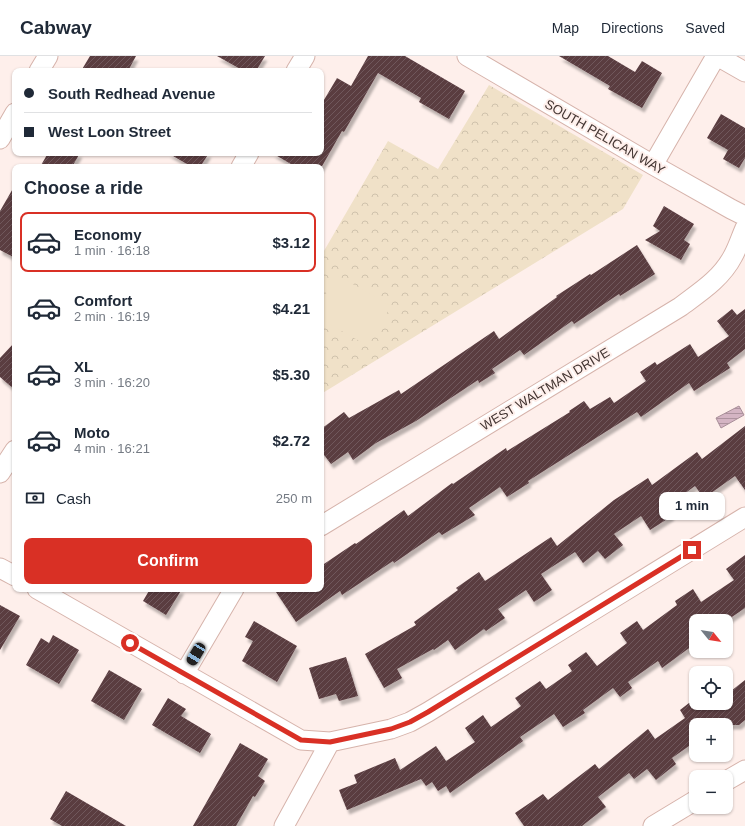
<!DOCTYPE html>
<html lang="en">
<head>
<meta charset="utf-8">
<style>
  body { margin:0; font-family:Helvetica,sans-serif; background:#f6f6f7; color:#1f2937; height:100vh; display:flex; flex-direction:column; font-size:15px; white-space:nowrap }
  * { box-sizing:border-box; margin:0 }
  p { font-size:13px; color:#747a83 }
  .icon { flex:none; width:22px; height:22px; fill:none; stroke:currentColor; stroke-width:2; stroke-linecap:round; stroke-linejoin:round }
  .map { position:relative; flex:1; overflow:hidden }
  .details { position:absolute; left:12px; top:108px; width:312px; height:428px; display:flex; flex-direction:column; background:#fff; border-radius:8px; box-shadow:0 1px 3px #0004 }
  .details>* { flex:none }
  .hud { position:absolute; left:12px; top:12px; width:312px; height:88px; border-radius:8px; box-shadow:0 1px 3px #0004; display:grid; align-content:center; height:88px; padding:0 12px; background:#fff }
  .needle { width:26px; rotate:120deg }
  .fabs { position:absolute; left:689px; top:558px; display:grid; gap:8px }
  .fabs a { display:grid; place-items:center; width:44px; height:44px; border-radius:8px; background:#fff; box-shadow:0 1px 3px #0004; font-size:20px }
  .end { position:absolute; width:18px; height:18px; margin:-9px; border:5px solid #d93025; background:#fff; box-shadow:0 0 0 2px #fff }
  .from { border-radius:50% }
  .bubble { position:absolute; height:28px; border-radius:8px; background:#fff; box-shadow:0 1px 3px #0004; font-size:13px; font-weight:600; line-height:28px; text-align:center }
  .car { position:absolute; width:12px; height:24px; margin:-12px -6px; border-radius:5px; box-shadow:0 0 3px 1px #0007; background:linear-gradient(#222 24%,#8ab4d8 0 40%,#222 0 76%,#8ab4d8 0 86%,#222 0) }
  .hud b { display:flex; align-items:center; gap:14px; height:38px; font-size:15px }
  .hud b+b { border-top:1px solid #e0e1e3 }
  .hud i { width:10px; height:10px; background:#1f2937 }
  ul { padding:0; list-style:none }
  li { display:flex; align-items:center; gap:12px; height:60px; margin:0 8px 6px; padding:0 4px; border:2px solid transparent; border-radius:8px }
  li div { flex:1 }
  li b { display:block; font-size:15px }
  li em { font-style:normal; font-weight:600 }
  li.active { border-color:#d93025 }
  li>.icon { width:36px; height:36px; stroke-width:1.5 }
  h2 { padding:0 12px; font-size:18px; line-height:48px }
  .pay { display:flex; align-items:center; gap:10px; height:44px; padding:0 12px; font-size:15px }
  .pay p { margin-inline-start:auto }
  .primary-button { display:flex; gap:8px; margin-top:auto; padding:8px 12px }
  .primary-button a { flex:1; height:46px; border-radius:8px; background:#d93025; color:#fff; font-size:16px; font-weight:600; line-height:46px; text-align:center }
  header { display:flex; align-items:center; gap:24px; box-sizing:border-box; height:56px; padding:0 20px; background:#fff; border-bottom:1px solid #e0e1e3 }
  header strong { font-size:19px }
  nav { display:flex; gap:22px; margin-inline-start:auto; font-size:14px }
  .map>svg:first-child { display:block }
  .park { fill:url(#park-crowns) }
  .garden { fill:#f0e1c8 }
  .water { fill:url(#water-rules); stroke:#a88e98 }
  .building { fill:url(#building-hatch); filter:url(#shadow) }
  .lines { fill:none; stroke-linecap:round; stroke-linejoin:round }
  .minor-casing { stroke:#d6b3ab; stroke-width:21 }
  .minor { stroke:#fff; stroke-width:19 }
  .route { stroke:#d93025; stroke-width:5 }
  .labels { text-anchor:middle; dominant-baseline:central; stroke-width:4; stroke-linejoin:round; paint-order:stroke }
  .street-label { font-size:13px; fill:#433532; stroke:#feefeb }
</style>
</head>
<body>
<header>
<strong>Cabway</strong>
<nav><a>Map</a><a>Directions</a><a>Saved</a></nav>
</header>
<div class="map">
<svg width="745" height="770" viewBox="0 0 745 770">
  <defs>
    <pattern id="park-crowns" width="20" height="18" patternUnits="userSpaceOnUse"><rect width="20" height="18" fill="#f0e1c8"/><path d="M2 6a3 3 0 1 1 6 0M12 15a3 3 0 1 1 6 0" fill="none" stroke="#cfc2ac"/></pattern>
    <pattern id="water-rules" width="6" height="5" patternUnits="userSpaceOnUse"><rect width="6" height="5" fill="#d4b4c3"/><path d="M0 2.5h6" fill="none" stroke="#ae939f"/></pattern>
    <pattern id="building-hatch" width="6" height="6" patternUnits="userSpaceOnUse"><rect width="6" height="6" fill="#5a3d41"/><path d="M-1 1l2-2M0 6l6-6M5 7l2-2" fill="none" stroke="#70585b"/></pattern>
    <filter id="shadow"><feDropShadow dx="2.5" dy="4.5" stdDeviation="1" flood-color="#0004"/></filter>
  </defs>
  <rect width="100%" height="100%" fill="#feefeb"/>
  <path class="park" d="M489 29 643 119 623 153 321 338V200L388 85 438 113Z"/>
  <path class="garden" d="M337 219 391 250 368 290 321 263V246Z"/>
  <path class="water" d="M739 350 744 359 721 372 716 362Z"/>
  <path class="building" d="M90 0H136L128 15H81Z
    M217 0H265L256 15H244Z
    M368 0H405L465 35 449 63 419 46 421 42 378 17 344 76 342 75 321 112 296 111 272 97H321V49L337 22 351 30Z
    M559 0H608L635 16 642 5 662 17 642 52 608 33 610 30Z
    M721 58 745 72V102L739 112 723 103 728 94 707 82Z
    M48 97H80L72 111H40Z
    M168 97H209L200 111H192Z
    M15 129V202L0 194V155Z
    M664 150 694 168 684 184 690 188 681 204 645 184 660 175 653 170Z
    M637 189 655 218 620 240 619 238 574 268 572 265 524 299 520 294 492 313 495 317 479 327 478 324 416 365 376 387 353 404 348 396 331 408 321 395V373L344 356 349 362 399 334 401 338 494 275 499 283 557 241 556 240 590 218 591 219Z
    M732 253 737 259 745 253V293L727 307 730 312 694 335 689 327 641 361 637 356 528 425 529 427 507 441 500 431 469 452 475 459 442 479 439 476 394 507 393 505 342 539 340 535 296 566 274 533H321V510L355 487 356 488 404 454 408 460 452 427 453 428 506 392 507 395 570 356 569 355 584 345 590 353 610 341 614 347 646 325 640 316 655 306 657 309 690 288 698 301 729 280 717 265Z
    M15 286V334L0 321V302Z
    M745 370V434L735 420 704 442 695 430 666 451 672 460 650 474 641 460 614 478 623 489 605 503 598 495 583 507 575 496 541 518 552 534 534 546 526 534 498 553 505 562 486 575 484 573 455 594 448 584 434 594 433 593 397 613 402 622 384 632 365 598 416 569 414 566 458 534 456 532 479 516 485 525 551 481 557 490 614 444 648 422 652 429 697 396 702 403Z
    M745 499V552L726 565H696V587L662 612 658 605 628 626 632 632 620 641 613 632 583 654 585 657 563 671 554 658 520 681 523 685 450 737 446 730 438 735 432 726 426 730 421 723 347 754 339 734 357 727 354 719 395 702 400 714 436 690 446 705 475 686 465 672 483 659 491 671 521 650 515 642 540 625 546 633 572 615 568 609 586 596 597 610 627 587 620 577 637 565 643 574 677 549 675 545 693 533 701 546 734 524 726 513Z
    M150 533H182L166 559 143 545Z
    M0 549 20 560 0 594Z
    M254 565 297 590 277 626 242 605 253 585 245 581Z
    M53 579 79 594 59 628 26 609 41 582 49 587Z
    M346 601 358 640 339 645 336 638 319 643 309 612Z
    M109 614 142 633 124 664 91 645Z
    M745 624V664L739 669H696V685L672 702 676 708 656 724 647 713 634 723 629 717 598 741 606 751 582 770H524L515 757 543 738 548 744 595 708 599 713 648 673 655 683 685 662 680 654 689 647H726V639Z
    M168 642 186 653 181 660 211 678 200 697 152 669Z
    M240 687 268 703 258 720 265 725 255 741 253 740 236 770H193Z
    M66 735 126 770H62L50 763Z"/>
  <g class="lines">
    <defs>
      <path id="minor" d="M467 0 653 109 731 153 745 160
        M717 0 745 16
        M39 15 48 0
        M296 15 305 0
        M0 83 15 57
        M653 109 716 0
        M241 111 249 97
        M0 417 15 394
        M321 470 680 251C700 236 721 223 733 200 738 191 741 181 745 172
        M0 512 15 520
        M37 533 301 684 330 686 391 673 410 666 428 656 745 461
        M184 618 234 533
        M726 725 745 714
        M284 770 330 686
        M653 770 696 744"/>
    </defs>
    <use href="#minor" class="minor-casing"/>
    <use href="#minor" class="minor"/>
  </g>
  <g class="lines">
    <path class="route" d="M130 587 301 684 330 686 391 673 410 666 428 656 692 494"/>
  </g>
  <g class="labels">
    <g class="street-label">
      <text transform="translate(605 81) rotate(30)">SOUTH PELICAN WAY</text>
      <text transform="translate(545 333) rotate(-31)">WEST WALTMAN DRIVE</text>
    </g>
  </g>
</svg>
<div class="fabs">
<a><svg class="needle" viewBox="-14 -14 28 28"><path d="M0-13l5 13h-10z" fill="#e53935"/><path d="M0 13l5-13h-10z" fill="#747a83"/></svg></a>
<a><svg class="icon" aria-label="locate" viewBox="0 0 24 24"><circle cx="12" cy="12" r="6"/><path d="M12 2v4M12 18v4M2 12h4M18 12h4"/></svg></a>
<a>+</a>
<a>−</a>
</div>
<i class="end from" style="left:130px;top:587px"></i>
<i class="end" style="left:692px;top:494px"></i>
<div class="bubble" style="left:659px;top:436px;width:66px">1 min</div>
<i class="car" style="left:196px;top:598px;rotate:211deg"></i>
<div class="hud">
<b><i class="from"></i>South Redhead Avenue</b>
<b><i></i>West Loon Street</b>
</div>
<section class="details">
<h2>Choose a ride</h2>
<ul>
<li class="active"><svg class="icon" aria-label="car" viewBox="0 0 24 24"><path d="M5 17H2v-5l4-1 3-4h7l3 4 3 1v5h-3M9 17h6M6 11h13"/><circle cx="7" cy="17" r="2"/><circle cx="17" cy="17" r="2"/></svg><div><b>Economy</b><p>1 min · 16:18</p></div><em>$3.12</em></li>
<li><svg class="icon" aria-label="car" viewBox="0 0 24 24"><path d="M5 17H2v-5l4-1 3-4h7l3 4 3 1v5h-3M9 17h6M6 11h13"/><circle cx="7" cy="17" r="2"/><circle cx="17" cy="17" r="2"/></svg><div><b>Comfort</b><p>2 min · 16:19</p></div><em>$4.21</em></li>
<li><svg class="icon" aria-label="car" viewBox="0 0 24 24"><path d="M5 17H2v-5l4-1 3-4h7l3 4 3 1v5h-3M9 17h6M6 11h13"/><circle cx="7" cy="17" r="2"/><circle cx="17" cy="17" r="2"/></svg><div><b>XL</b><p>3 min · 16:20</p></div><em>$5.30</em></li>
<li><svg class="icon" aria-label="car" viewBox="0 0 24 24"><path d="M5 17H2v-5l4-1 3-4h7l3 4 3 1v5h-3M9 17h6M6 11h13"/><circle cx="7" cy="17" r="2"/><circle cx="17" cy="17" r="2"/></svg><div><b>Moto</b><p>4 min · 16:21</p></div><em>$2.72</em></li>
</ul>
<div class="pay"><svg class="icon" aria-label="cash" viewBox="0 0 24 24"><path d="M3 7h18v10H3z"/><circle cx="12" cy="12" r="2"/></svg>Cash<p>250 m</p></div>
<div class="primary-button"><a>Confirm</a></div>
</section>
</div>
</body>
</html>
